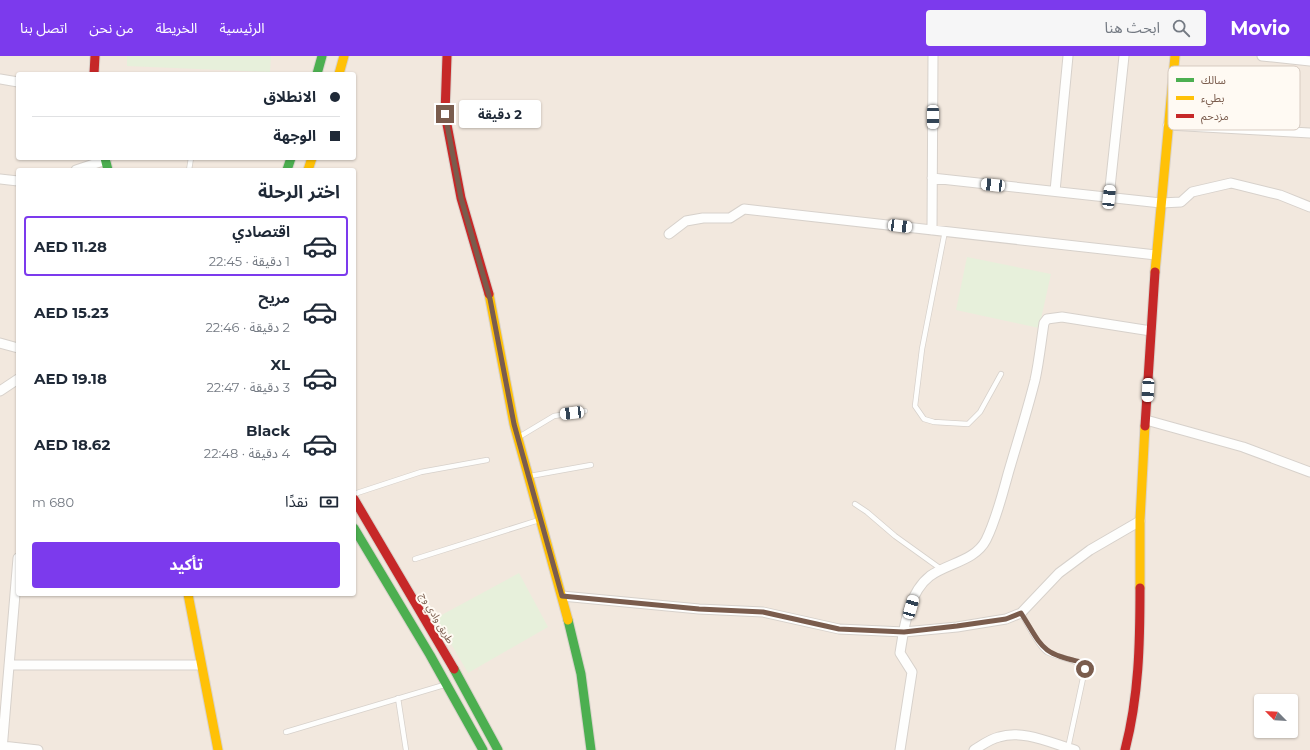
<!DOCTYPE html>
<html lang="ar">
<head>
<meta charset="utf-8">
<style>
  body { margin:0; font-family:Montserrat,"Noto Sans Arabic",sans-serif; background:#f6f6f7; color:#1f2937; direction:rtl; height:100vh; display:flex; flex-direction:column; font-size:15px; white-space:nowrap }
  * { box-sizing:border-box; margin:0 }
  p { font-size:13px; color:#747a83 }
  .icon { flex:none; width:22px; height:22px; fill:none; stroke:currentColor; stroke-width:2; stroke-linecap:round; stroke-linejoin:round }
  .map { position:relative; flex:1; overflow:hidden; direction:ltr }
  .panel { position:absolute; left:16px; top:112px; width:340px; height:428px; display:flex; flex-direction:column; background:#fff; border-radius:4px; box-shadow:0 1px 3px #0004; direction:rtl }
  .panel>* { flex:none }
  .top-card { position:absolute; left:16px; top:16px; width:340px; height:88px; border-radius:4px; box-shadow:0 1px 3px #0004; direction:rtl; display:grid; align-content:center; height:88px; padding:0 16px; background:#fff }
  .needle { width:26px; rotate:294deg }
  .buttons { position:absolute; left:1254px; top:638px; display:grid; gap:8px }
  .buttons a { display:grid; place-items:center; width:44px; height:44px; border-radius:4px; background:#fff; box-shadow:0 1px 3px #0004; font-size:20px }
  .end { position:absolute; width:18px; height:18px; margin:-9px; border:5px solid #7a5c4d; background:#fff; box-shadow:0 0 0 2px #fff }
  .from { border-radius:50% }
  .bubble { position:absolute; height:28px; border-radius:4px; background:#fff; box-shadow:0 1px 3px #0004; font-size:13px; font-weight:700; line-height:28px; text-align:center; direction:rtl }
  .car { position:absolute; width:12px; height:24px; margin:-12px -6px; border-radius:5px; box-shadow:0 0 3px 1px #0007; background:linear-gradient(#fff 24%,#345 0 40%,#fff 0 76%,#345 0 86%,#fff 0) }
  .top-card b { display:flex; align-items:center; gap:14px; height:38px; font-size:15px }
  .top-card b+b { border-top:1px solid #e0e1e3 }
  .top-card i { width:10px; height:10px; background:#1f2937 }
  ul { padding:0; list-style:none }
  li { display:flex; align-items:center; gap:12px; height:60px; margin:0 8px 6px; padding:0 8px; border:2px solid transparent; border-radius:4px }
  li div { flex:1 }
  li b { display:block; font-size:15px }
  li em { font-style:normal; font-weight:700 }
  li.selected { border-color:#7c3aed }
  li>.icon { width:36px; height:36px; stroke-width:1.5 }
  h2 { padding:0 16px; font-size:18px; line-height:48px }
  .pay { display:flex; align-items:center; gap:10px; height:44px; padding:0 16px; font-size:15px }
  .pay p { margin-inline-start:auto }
  .cta { display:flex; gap:8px; margin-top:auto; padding:8px 16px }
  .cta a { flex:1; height:46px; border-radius:4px; background:#7c3aed; color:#fff; font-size:16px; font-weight:700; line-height:46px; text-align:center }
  header { display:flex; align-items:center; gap:24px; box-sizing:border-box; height:56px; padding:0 20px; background:#7c3aed; color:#fff }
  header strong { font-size:19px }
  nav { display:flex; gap:22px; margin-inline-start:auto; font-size:14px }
  .search { width:280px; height:36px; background:#f6f6f7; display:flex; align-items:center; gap:10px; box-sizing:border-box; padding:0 14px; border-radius:4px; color:#747a83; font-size:15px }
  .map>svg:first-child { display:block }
  .residential { fill:#f2e8de; fill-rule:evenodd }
  .green { fill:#e7f0db }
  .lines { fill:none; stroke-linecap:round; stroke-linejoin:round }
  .lane-casing { stroke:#d7d1cb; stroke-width:6 }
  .street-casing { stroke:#d7d1cb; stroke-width:11 }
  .fast-casing { stroke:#d9d2cb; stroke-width:11 }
  .slow-casing { stroke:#d9d2cb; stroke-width:11 }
  .jam-casing { stroke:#d9d2cb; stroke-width:11 }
  .lane { stroke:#fefefd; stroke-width:4.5 }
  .street { stroke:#fefefd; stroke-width:9 }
  .fast { stroke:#4caf50; stroke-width:9 }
  .slow { stroke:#ffc107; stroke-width:9 }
  .jam { stroke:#c62828; stroke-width:9 }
  .route { stroke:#7a5c4d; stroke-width:5 }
  .labels { text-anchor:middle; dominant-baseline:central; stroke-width:4; stroke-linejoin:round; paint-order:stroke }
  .street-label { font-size:10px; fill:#7a5c4d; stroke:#fffaf3 }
  .key { fill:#fffaf3; stroke:#d7cbc1; stroke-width:1 }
  .key-label { font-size:11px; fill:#7a5c4d }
</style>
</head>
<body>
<header>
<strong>Movio</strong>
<div class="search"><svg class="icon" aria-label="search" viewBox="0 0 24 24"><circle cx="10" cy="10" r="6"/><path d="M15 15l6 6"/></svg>ابحث هنا</div>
<nav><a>الرئيسية</a><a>الخريطة</a><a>من نحن</a><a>اتصل بنا</a></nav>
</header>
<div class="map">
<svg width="1310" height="694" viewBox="0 0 1310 694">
  <rect width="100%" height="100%" fill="#f9f5f0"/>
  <path class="residential" d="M0 0H1310V694H0ZM18 18H354V102H18ZM18 114H354V538H18ZM1261 645H1291V675H1261Z"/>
  <path class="green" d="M127 0H271L270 16 127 10Z
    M967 201 1051 218 1039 272 956 254Z
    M519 517 548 571 468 617 436 562Z"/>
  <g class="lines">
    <defs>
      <path id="lane" d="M189 114 191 102
        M945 175 922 293 915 350 924 363 934 366 968 368 980 356 1001 318
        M519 381 554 360 585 355
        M530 420 591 409
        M354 438 421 416 487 404
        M855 448 867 456 895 480 941 513
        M415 503 539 464
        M1021 557C1027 567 1038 590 1047 596 1057 602 1083 604 1085 613L1068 692
        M398 642 406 694
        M286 676 444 629"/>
      <path id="street" d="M1262 0 1310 5
        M0 23 18 26
        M1168 69 1310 77
        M76 114 106 104
        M932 122 1161 147 1181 146 1192 136 1231 127 1280 139 1310 151
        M0 123 18 125
        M1055 135 1068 0
        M1109 141 1124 0
        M932 174 933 0
        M669 178 686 165 703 162H730L744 153 1156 199
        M0 287 18 292
        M0 335 18 323
        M1146 364 1243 391 1310 416
        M562 540 699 553 763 556 839 573 904 576 957 571 1006 563 1021 557 1059 517 1090 494 1140 465
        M9 609H201
        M2 690 38 694
        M2 694 18 502
        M900 694 912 616 900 597C904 572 908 537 930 520 948 507 975 505 986 484 996 464 1002 440 1008 418 1017 387 1027 356 1035 324 1039 306 1041 286 1044 267L1047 263 1062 261 1151 275
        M974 694C982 689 990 683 999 681 1023 673 1053 688 1075 694"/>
      <path id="fast" d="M317 18 322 0
        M105 102 108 114
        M287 114 291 102
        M354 472 430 599 483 694
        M568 564 581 618 591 694
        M454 613 498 694"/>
      <path id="slow" d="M339 18 344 0
        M308 114 312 102
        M1155 216 1175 0
        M489 238 514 368 568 564
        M1140 532V464L1145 370
        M188 538 218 694"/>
      <path id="jam" d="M447 0 445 58 461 142 489 238
        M94 18 95 0
        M1145 370 1155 216
        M354 443 454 613
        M1125 694C1139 640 1140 587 1140 532"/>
    </defs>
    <use href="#lane" class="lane-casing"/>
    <use href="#street" class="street-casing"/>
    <use href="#fast" class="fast-casing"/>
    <use href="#slow" class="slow-casing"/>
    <use href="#jam" class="jam-casing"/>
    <use href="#lane" class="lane"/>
    <use href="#street" class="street"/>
    <use href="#fast" class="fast"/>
    <use href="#slow" class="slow"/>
    <use href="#jam" class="jam"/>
  </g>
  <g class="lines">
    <path class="route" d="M445 58 461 142 490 243 514 368 562 540 699 553 763 556 839 573 904 576 957 570 1006 563 1021 557C1042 590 1040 598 1082 606L1085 613"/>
  </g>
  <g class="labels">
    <g class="street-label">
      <text transform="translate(437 562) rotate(60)">طريق وادي وج</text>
    </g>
  </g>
  <rect x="1168" y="10" width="132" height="64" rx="6" class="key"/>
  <rect x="1176" y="22" width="18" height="4" fill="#4caf50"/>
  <rect x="1176" y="40" width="18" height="4" fill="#ffc107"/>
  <rect x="1176" y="58" width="18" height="4" fill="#c62828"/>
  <g class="key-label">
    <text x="1201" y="28">سالك</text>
    <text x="1201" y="46">بطيء</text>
    <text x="1201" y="64">مزدحم</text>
  </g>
</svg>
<div class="buttons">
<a><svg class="needle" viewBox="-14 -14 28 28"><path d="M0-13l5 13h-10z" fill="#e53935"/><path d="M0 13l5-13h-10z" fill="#747a83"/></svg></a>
</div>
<i class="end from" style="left:1085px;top:613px"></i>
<i class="end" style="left:445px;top:58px"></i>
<div class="bubble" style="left:459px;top:44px;width:82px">2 دقيقة</div>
<i class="car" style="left:933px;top:61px;rotate:180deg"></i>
<i class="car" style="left:993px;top:129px;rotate:276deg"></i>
<i class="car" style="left:1109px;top:141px;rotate:6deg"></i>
<i class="car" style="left:900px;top:170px;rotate:97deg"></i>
<i class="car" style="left:1148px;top:334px;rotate:183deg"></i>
<i class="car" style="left:572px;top:357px;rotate:263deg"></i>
<i class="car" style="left:911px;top:551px;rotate:16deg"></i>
<div class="top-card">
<b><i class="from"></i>الانطلاق</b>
<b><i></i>الوجهة</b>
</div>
<section class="panel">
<h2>اختر الرحلة</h2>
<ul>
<li class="selected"><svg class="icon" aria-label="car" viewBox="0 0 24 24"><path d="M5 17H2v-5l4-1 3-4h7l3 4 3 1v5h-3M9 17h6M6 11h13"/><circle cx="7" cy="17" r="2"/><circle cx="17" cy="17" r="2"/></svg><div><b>اقتصادي</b><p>1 دقيقة · 22:45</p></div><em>AED 11.28</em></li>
<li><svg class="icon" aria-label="car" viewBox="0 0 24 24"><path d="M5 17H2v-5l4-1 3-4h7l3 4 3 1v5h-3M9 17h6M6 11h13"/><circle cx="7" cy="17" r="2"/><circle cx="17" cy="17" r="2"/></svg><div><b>مريح</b><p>2 دقيقة · 22:46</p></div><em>AED 15.23</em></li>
<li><svg class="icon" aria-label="car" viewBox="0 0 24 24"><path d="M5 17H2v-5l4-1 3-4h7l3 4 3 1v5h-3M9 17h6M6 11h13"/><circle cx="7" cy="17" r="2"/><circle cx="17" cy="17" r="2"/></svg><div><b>XL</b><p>3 دقيقة · 22:47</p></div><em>AED 19.18</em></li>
<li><svg class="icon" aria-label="car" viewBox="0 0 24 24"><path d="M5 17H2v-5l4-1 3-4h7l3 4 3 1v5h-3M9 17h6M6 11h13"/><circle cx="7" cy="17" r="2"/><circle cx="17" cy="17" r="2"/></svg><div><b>Black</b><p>4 دقيقة · 22:48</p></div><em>AED 18.62</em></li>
</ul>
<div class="pay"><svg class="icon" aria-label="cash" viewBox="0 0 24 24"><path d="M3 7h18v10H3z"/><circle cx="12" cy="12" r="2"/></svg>نقدًا<p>680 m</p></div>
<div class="cta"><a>تأكيد</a></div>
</section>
</div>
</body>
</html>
